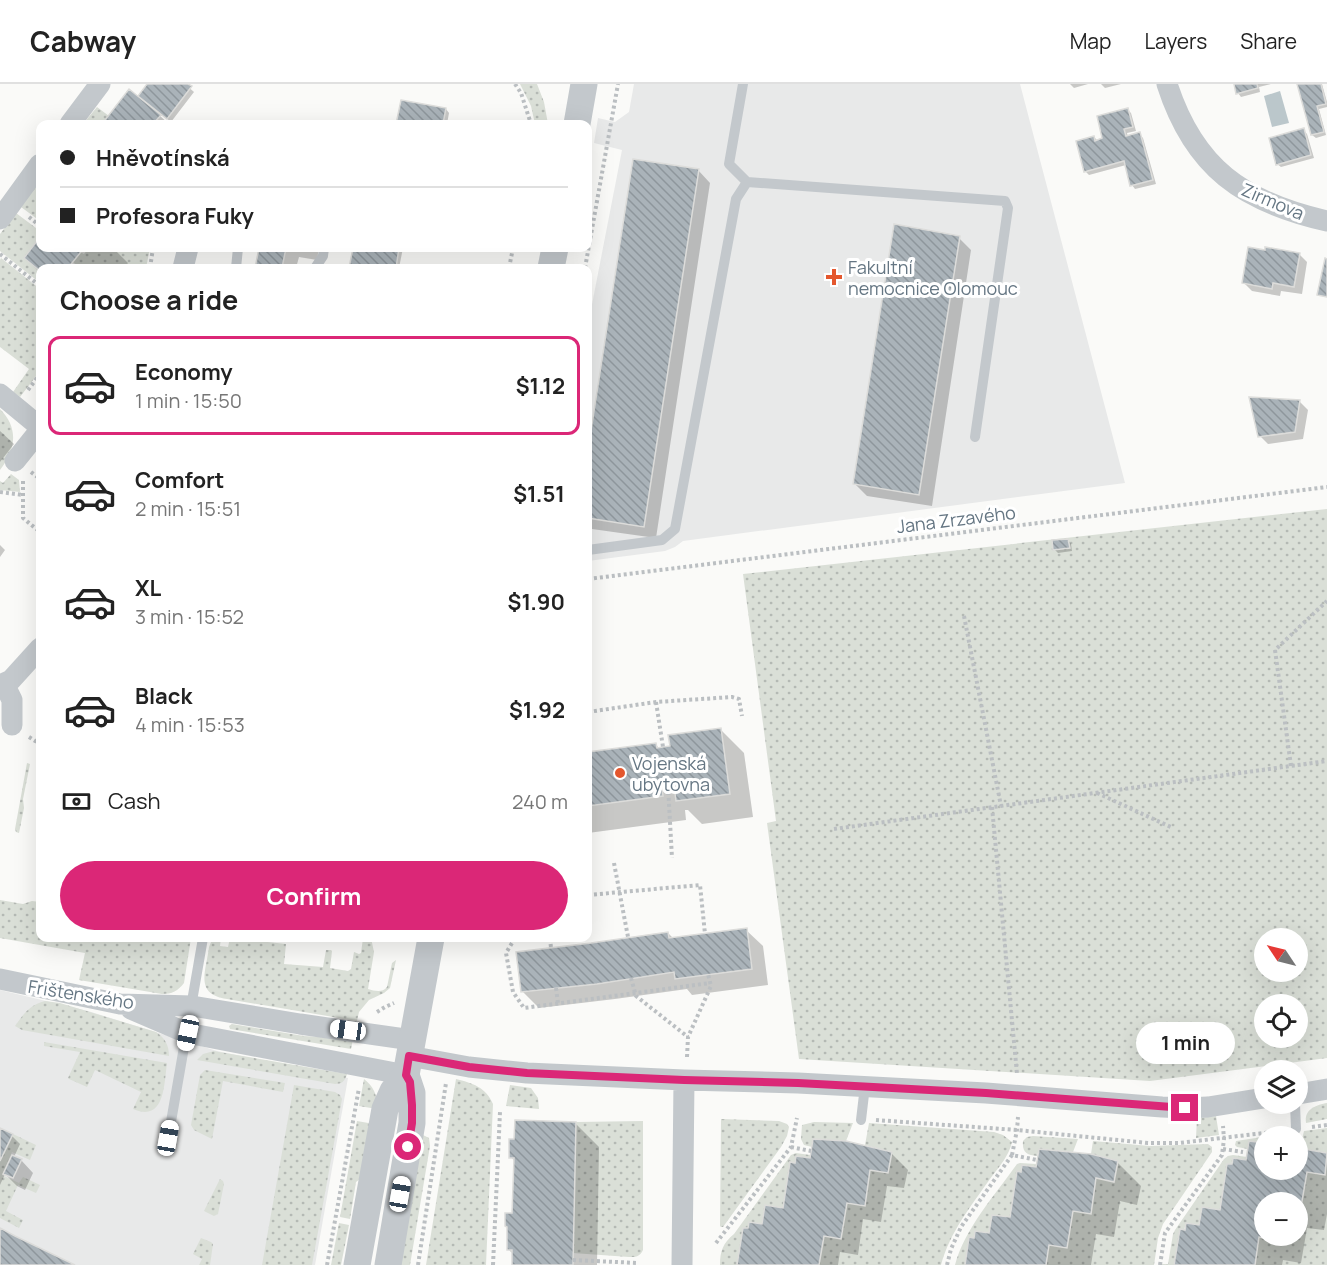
<!DOCTYPE html>
<html lang="en">
<head>
<meta charset="utf-8">
<style>
  body { margin:0; font-family:Manrope,sans-serif; background:#f2f2f2; color:#222; height:100vh; display:flex; flex-direction:column; font-size:22px; white-space:nowrap }
  * { box-sizing:border-box; margin:0 }
  p { font-size:20px; color:#767676 }
  .icon { flex:none; width:33px; height:33px; fill:none; stroke:currentColor; stroke-width:2; stroke-linecap:round; stroke-linejoin:round }
  .map { position:relative; flex:1; overflow:hidden }
  .panel { position:absolute; left:36px; top:180px; width:556px; height:678px; display:flex; flex-direction:column; background:#fff; border-radius:12px; box-shadow:0 6px 24px #0002 }
  .panel>* { flex:none }
  .guide { position:absolute; left:36px; top:36px; width:556px; height:132px; border-radius:12px; box-shadow:0 6px 24px #0002; display:grid; align-content:center; height:132px; padding:0 24px; background:#fff }
  .needle { width:39px; rotate:305deg }
  .buttons { position:absolute; left:1254px; top:844px; display:grid; gap:12px }
  .buttons a { display:grid; place-items:center; width:54px; height:54px; border-radius:50%; background:#fff; box-shadow:0 6px 24px #0002; font-size:30px }
  .end { position:absolute; width:27px; height:27px; margin:-14px; border:8px solid #db2777; background:#fff; box-shadow:0 0 0 3px #fff }
  .from { border-radius:50% }
  .bubble { position:absolute; height:42px; border-radius:21px; background:#fff; box-shadow:0 6px 24px #0002; font-size:20px; font-weight:700; line-height:42px; text-align:center }
  .car { position:absolute; width:18px; height:36px; margin:-18px -9px; border-radius:8px; box-shadow:0 0 4px 2px #0007; background:linear-gradient(#fff 24%,#345 0 40%,#fff 0 76%,#345 0 86%,#fff 0) }
  .guide b { display:flex; align-items:center; gap:21px; height:57px; font-size:22px }
  .guide b+b { border-top:2px solid #e0e0e0 }
  .guide i { width:15px; height:15px; background:#222 }
  ul { padding:0; list-style:none }
  li { display:flex; align-items:center; gap:18px; height:99px; margin:0 12px 9px; padding:0 12px; border:3px solid transparent; border-radius:12px }
  li div { flex:1 }
  li b { display:block; font-size:22px }
  li em { font-style:normal; font-weight:700 }
  li.on { border-color:#db2777 }
  li>.icon { width:54px; height:54px; stroke-width:1.5 }
  h2 { padding:0 24px; font-size:27px; line-height:72px }
  .pay { display:flex; align-items:center; gap:15px; height:66px; padding:0 24px; font-size:22px }
  .pay p { margin-inline-start:auto }
  .action { display:flex; gap:12px; margin-top:auto; padding:12px 24px }
  .action a { flex:1; height:69px; border-radius:36px; background:#db2777; color:#fff; font-size:24px; font-weight:700; line-height:69px; text-align:center }
  header { display:flex; align-items:center; gap:36px; box-sizing:border-box; height:84px; padding:0 30px; background:#fff; border-bottom:2px solid #e0e0e0 }
  header strong { font-size:28px }
  nav { display:flex; gap:33px; margin-inline-start:auto; font-size:21px }
  .map>svg:first-child { display:block }
  .built { fill:#e8e9e9 }
  .green { fill:url(#green-dots); fill-rule:evenodd }
  .water { fill:#bbc7cb }
  .shadow { fill:#0003; fill-rule:evenodd }
  .building { fill:url(#building-back-hatch); stroke:#dcdcda; stroke-width:1.5 }
  .lines { fill:none; stroke-linecap:round; stroke-linejoin:round }
  .path { stroke:#bbbfc2; stroke-width:4; stroke-dasharray:3 3; stroke-linecap:butt }
  .service { stroke:#c3c8cc; stroke-width:10 }
  .minor { stroke:#c3c8cc; stroke-width:21 }
  .tertiary { stroke:#c3c8cc; stroke-width:27 }
  .route { stroke:#db2777; stroke-width:8 }
  .poi-dot { fill:#e4572e; stroke:#fff; stroke-width:2 }
  .labels { text-anchor:middle; dominant-baseline:central; stroke-width:6; stroke-linejoin:round; paint-order:stroke }
  .street-label { font-size:18px; fill:#657683; stroke:#fff }
  .poi-label { font-size:18px; fill:#657683; stroke:#fff; text-anchor:start }
</style>
</head>
<body>
<header>
<strong>Cabway</strong>
<nav><a>Map</a><a>Layers</a><a>Share</a></nav>
</header>
<div class="map">
<svg width="1327" height="1181" viewBox="0 0 1327 1181">
  <defs>
    <pattern id="green-dots" width="8" height="8" patternUnits="userSpaceOnUse" patternTransform="scale(1.5)"><rect width="8" height="8" fill="#dadfd7"/><path d="M2 2h.1M6 6h.1" fill="none" stroke="#b4b9b4" stroke-width="1.8" stroke-linecap="round"/></pattern>
    <pattern id="building-back-hatch" width="6" height="6" patternUnits="userSpaceOnUse" patternTransform="scale(1.5)"><rect width="6" height="6" fill="#aab3b9"/><path d="M-1 5l2 2M0 0l6 6M5-1l2 2" fill="none" stroke="#8e969c"/></pattern>
  </defs>
  <rect width="100%" height="100%" fill="#fafaf8"/>
  <path class="built" d="M634 0H1020L1125 399 683 457 675 463 665 467 588 477V241L622 66 594 59 598 34 615 38 629 28Z
    M0 906 88 927 217 967 348 994 315 1181H0Z"/>
  <path class="green" d="M520 0H537L544 18 548 40H535L531 22Z
    M97 23 109 32 102 40H83Z
    M40 96V137L21 123Z
    M16 129 40 147V153L24 174 40 187V199L0 167V150Z
    M89 164H150L146 184H73L76 181 73 178 80 168 84 170Z
    M1 174 40 205V287L20 313 13 308 29 285 0 263V176Z
    M0 325C19 344 16 366 0 386Z
    M11 390 19 396 20 408 0 406V397L3 399Z
    M1327 425V974L1150 997 799 975 767 739 776 737 743 490ZM1264 855H1298V888H1264ZM1264 921H1298V954H1264Z
    M27 679 30 680 23 715 24 724 19 749 16 748 15 745Z
    M0 816 23 820 32 817 40 818V854H191L184 899C178 907 172 910 162 910L79 896 85 869 0 854Z
    M215 854H221L220 862 228 863 230 854 286 860 284 880 323 883 326 866H331L332 867 330 884 348 887 351 885 354 868 359 870 361 869 363 854H371L374 868 368 905C375 907 382 909 387 903L392 879 396 876 390 904 384 909 369 916 359 928 357 937 227 915C194 910 206 888 209 863L211 858Z
    M45 917 60 919 156 948C165 954 169 961 169 972L22 946 15 942C24 929 30 921 45 917Z
    M232 940 304 952 353 955 351 965 230 945 229 942Z
    M44 958 167 979C164 1000 165 1039 133 1025L141 1008 95 986 87 1003 69 995 68 994 80 968 44 962Z
    M214 967 219 968 347 990C345 997 342 1000 335 1000L197 976 203 970Z
    M205 986 285 999 283 1008 223 997 212 1055 194 1046 191 1041 200 991Z
    M364 995C374 1003 378 1012 377 1025L359 1022Z
    M456 995C472 999 486 1003 493 1020L486 1181H426Z
    M294 1001 335 1008 340 1011 342 1015 312 1181H262Z
    M510 1001 531 1004 538 1014 539 1025 506 1022Z
    M1327 1019V1035L1306 1039C1304 1025 1316 1021 1327 1019Z
    M1216 1032 1219 1051 1196 1054 1197 1034Z
    M721 1035 779 1037 787 1040 789 1043 787 1052 781 1063 723 1143H721L720 1142Z
    M357 1037 374 1040 365 1091 356 1098 350 1135 340 1133Z
    M643 1037V1166C640 1173 635 1173 629 1173L573 1169 576 1038Z
    M814 1038 853 1039 846 1057 813 1055 812 1063 804 1061 801 1055 802 1041Z
    M869 1039 994 1048 1003 1051 1012 1058C1009 1072 998 1084 990 1095 971 1122 950 1148 941 1181H819L824 1152 841 1155 847 1119 865 1122 870 1086 888 1088 891 1068 865 1061Z
    M1327 1044V1069L1300 1064 1304 1047Z
    M1288 1049 1287 1053H1264V1059L1250 1057 1248 1065 1237 1063 1235 1061 1236 1057Z
    M13 1050 36 1061 30 1076 12 1068 2 1091 19 1099 23 1093 40 1101 36 1109 18 1101 6 1127 23 1136 19 1144 0 1134V1077Z
    M423 1051 429 1054 430 1062 410 1181H400Z
    M1033 1052 1078 1055 1073 1068 1039 1065 1037 1072C1027 1071 1022 1069 1023 1057L1027 1053Z
    M1093 1057 1150 1062 1208 1060 1212 1063V1068L1163 1140 1158 1154 1154 1181H1046L1049 1161 1073 1127 1091 1130 1096 1094 1114 1098 1118 1077 1091 1070Z
    M796 1069 810 1071V1074L796 1072 795 1079 790 1078 783 1124 762 1140 749 1138 748 1144H743L737 1181H720C720 1167 723 1159 734 1150L791 1071Z
    M1233 1071 1247 1073 1246 1076 1234 1074 1232 1080H1227L1220 1126 1202 1123 1199 1141 1186 1139 1174 1181H1162V1180H1168L1173 1150 1175 1146 1224 1075 1228 1072Z
    M1327 1076V1181H1255L1259 1153 1277 1156 1278 1152H1298V1123H1301L1307 1088 1325 1091Z
    M1020 1079 1036 1080V1083L1021 1088H1017L1010 1133 992 1131 989 1149 975 1147 974 1154H969L965 1181H955C965 1144 995 1111 1017 1080Z
    M220 1095 223 1097 224 1100 218 1130 214 1132 204 1127Z
    M339 1139 349 1141 341 1181H331Z
    M201 1154 211 1158 213 1160 210 1181H199L202 1175 193 1170Z"/>
  <path class="water" d="M1280 7 1289 39 1272 43 1264 12Z"/>
  <path class="shadow" d="M149 0H185L194 8 171 38 160 29 159 31 169 40H104L129 8 143 18 144 17 140 12Z
    M1070 0H1088L1074 4Z
    M1101 0H1121L1105 4Z
    M1235 0H1271L1259 3 1260 8 1241 13 1238 9Z
    M1299 0H1322L1327 18V23L1319 25 1326 51 1316 54 1312 51Z
    M402 17 446 25 449 29 447 40H398Z
    M1128 26 1131 29 1136 47 1127 49 1128 53 1139 50 1143 54 1156 100 1135 105 1132 101 1126 81 1089 91 1085 87 1094 53 1098 57 1104 55Z
    M1303 46 1307 50 1314 74 1281 83 1277 80Z
    M698 86 710 99 656 454 592 445 588 441V375Z
    M959 154 971 166 932 422 867 412 855 400Z
    M40 156V164H115L114 165 128 179 124 184H40V189L26 174Z
    M260 164H319L317 176 299 173 296 184H257Z
    M354 164H403L399 184H351Z
    M1299 170 1307 178 1302 210 1281 207 1280 212 1252 207 1244 199Z
    M1300 318 1308 326 1303 355 1268 360 1260 352Z
    M0 347 14 360 0 378Z
    M1068 456 1071 460 1072 467 1058 469 1054 465Z
    M0 461 5 466 0 473Z
    M720 645 744 669 753 733 702 740 688 726H685L686 736 588 749V670L656 661 660 665 672 664Z
    M746 846 763 862 768 901 692 911 687 905 615 915 539 924 522 907 668 849 674 855Z
    M575 1039 599 1063 597 1181H513V1170L508 1165 514 1131 515 1078 511 1073Z
    M0 1046 12 1052 20 1060 14 1073 21 1076 33 1089 25 1106 17 1102 5 1090 0 1101Z
    M1251 1058 1264 1060V1086H1298V1066L1327 1070V1130L1324 1146 1307 1144 1301 1179 1283 1176 1282 1181H1176L1200 1143 1221 1128 1248 1077ZM1264 1119H1298V1152H1264Z
    M891 1069 908 1086 904 1104 887 1102 881 1138 863 1135 858 1171 840 1168 838 1181H739L764 1142 784 1126 796 1080 811 1076Z
    M1117 1078 1141 1102 1137 1121 1120 1117 1114 1153 1096 1150 1091 1181H966L990 1151 1011 1135 1037 1085Z"/>
  <path class="building" d="M147 0H188L192 2 167 35 138 12Z
    M1234 0H1257L1258 4 1236 10Z
    M1297 0H1321L1326 20 1317 22 1324 48 1311 51Z
    M129 5 161 31 153 40H102Z
    M401 16 446 24 443 40H396Z
    M1128 24 1133 43 1124 45 1126 52 1140 48 1153 96 1130 102 1124 77 1084 88 1076 57 1094 52 1095 57 1102 54 1097 32Z
    M1304 44 1311 71 1276 81 1269 54Z
    M633 75 699 85 644 443 588 434V366Z
    M894 140 960 152 919 411 853 400Z
    M40 153V164H84L68 184H40V187L24 174Z
    M1248 163 1265 166V163L1300 169 1294 203 1273 199 1272 205 1242 199Z
    M259 164H286L282 184H255Z
    M353 164H399L396 184H349Z
    M1325 174 1327 175V213L1317 211Z
    M1249 313 1300 316 1295 348 1258 353Z
    M1068 455 1070 464 1053 466 1052 456Z
    M721 644 730 710 676 717 674 701 662 703 663 712 588 722V668L656 659 657 664 670 662 668 651Z
    M747 844 752 885 675 895 674 888 597 900 521 908 516 868 591 859 668 848 669 854Z
    M515 1036 576 1038 573 1181H512V1166H507V1143L505 1142V1129H512L514 1074H509V1055H514Z
    M0 1044 13 1050 0 1077Z
    M813 1055 846 1057 892 1068 888 1089 870 1086 865 1122 847 1119 841 1155 824 1152 819 1181H737L743 1144H748L749 1138 762 1140 765 1121 783 1124 790 1078 795 1079 796 1072 810 1074Z
    M1249 1057 1264 1059V1086H1298V1064L1327 1069 1325 1091 1307 1088 1301 1123H1298V1119H1264V1152H1278L1277 1156 1259 1153 1255 1181H1174L1180 1145 1185 1146 1186 1139 1199 1141 1202 1123 1220 1126 1227 1080H1232L1233 1074 1246 1076Z
    M1039 1065 1091 1070 1118 1077 1114 1098 1096 1094 1091 1130 1073 1127 1067 1164 1049 1161 1046 1181H965L969 1153 974 1154 975 1147 989 1149 992 1131 1010 1133 1017 1087 1021 1088 1022 1081 1036 1083Z
    M12 1071 22 1075 13 1094 3 1090Z
    M0 1144 15 1152 75 1181H0Z"/>
  <g class="lines">
    <path class="path" d="M515 0 521 9 531 40
      M170 40 171 34
      M588 75 590 60
      M29 133 40 142
      M0 170 40 202
      M150 184 153 164
      M509 184 513 164
      M585 184 618 0
      M28 306 40 290
      M31 388 40 395
      M23 397V434L40 448
      M0 408 23 411
      M588 495 1327 403
      M964 532 1001 722
      M656 618 663 663
      M588 628 656 618 732 613 739 615 742 632
      M29 653 40 660
      M1291 682 1275 566 1327 517
      M668 702 672 774
      M1097 709 1173 744
      M992 723 1017 990
      M834 745 1327 677
      M614 779 628 853
      M588 811 700 801 705 850
      M515 854 506 869 513 908 524 924 710 899
      M550 854 551 864
      M631 894 636 912 688 953
      M556 904 558 919
      M377 928 385 923 394 919
      M687 973 688 953 711 902 708 890
      M876 1036 1017 1046 1148 1059H1179L1281 1047
      M1312 1043 1327 1041
      M791 1063 811 1067
      M1223 1065 1243 1068
      M1012 1071 1017 1046 1018 1033
      M716 1159 791 1063 797 1034
      M573 1176 638 1179
      M327 1181 359 1004
      M418 1181 446 999
      M493 1181 500 1028
      M947 1181 951 1165 961 1143 1012 1071 1037 1076
      M1160 1181 1165 1149 1222 1071 1224 1055 1223 1042"/>
    <path class="service" d="M743 0 729 80 747 98
      M236 184 238 164
      M315 184 323 172 324 164
      M588 466 662 456 675 445 736 115 747 98 1005 117 1008 124 975 353
      M1295 1020 1296 1045
      M861 1036 865 1002
      M168 1055 203 854"/>
    <path class="minor" d="M1167 0C1194 84 1243 118 1327 137
      M70 40 100 0
      M0 135 40 80
      M183 184 188 164
      M0 310 40 343
      M15 377 40 346
      M4 600 12 616V641
      M0 601 11 596 40 564
      M0 895 120 920 192 922 300 940 412 956
      M131 925 187 949 406 991
      M409 972 469 983 527 989 684 996 798 999 986 1009 1162 1023 1185 1024 1208 1023 1264 1014
      M1298 1010 1327 1005
      M682 1181 684 996"/>
    <path class="tertiary" d="M577 40 584 0
      M551 184 555 164
      M357 1181 385 1025 393 1007 406 991
      M388 1181 412 1039V1009L406 991 431 854"/>
  </g>
  <g class="lines">
    <path class="route" d="M408 1063 412 1039V1021L410 998 406 991 409 972 469 983 527 989 684 996 798 999 986 1009 1185 1024"/>
  </g>
  <g class="poi-dot">
    <path d="M831 184h6v6h6v6h-6v6h-6v-6h-6v-6h6z"/>
    <circle cx="620" cy="689" r="6"/>
  </g>
  <g class="labels">
    <g class="street-label">
      <text transform="translate(1273 117) rotate(23)">Zirmova</text>
      <text transform="translate(956 435) rotate(-7)">Jana Zrzavého</text>
      <text transform="translate(81 910) rotate(9)">Frištenského</text>
    </g>
    <g class="poi-label">
      <text x="848" y="183">Fakultní<tspan x="848" dy="21">nemocnice Olomouc</tspan></text>
      <text x="632" y="679">Vojenská<tspan x="632" dy="21">ubytovna</tspan></text>
    </g>
  </g>
</svg>
<div class="buttons">
<a><svg class="needle" viewBox="-14 -14 28 28"><path d="M0-13l5 13h-10z" fill="#e53935"/><path d="M0 13l5-13h-10z" fill="#767676"/></svg></a>
<a><svg class="icon" aria-label="locate" viewBox="0 0 24 24"><circle cx="12" cy="12" r="6"/><path d="M12 2v4M12 18v4M2 12h4M18 12h4"/></svg></a>
<a><svg class="icon" aria-label="layers" viewBox="0 0 24 24"><path d="M12 4l9 5-9 5-9-5zM3 14l9 5 9-5"/></svg></a>
<a>+</a>
<a>−</a>
</div>
<i class="end from" style="left:408px;top:1063px"></i>
<i class="end" style="left:1185px;top:1024px"></i>
<div class="bubble" style="left:1136px;top:938px;width:99px">1 min</div>
<i class="car" style="left:348px;top:946px;rotate:278deg"></i>
<i class="car" style="left:188px;top:949px;rotate:192deg"></i>
<i class="car" style="left:168px;top:1054px;rotate:10deg"></i>
<i class="car" style="left:400px;top:1110px;rotate:10deg"></i>
<div class="guide">
<b><i class="from"></i>Hněvotínská</b>
<b><i></i>Profesora Fuky</b>
</div>
<section class="panel">
<h2>Choose a ride</h2>
<ul>
<li class="on"><svg class="icon" aria-label="car" viewBox="0 0 24 24"><path d="M5 17H2v-5l4-1 3-4h7l3 4 3 1v5h-3M9 17h6M6 11h13"/><circle cx="7" cy="17" r="2"/><circle cx="17" cy="17" r="2"/></svg><div><b>Economy</b><p>1 min · 15:50</p></div><em>$1.12</em></li>
<li><svg class="icon" aria-label="car" viewBox="0 0 24 24"><path d="M5 17H2v-5l4-1 3-4h7l3 4 3 1v5h-3M9 17h6M6 11h13"/><circle cx="7" cy="17" r="2"/><circle cx="17" cy="17" r="2"/></svg><div><b>Comfort</b><p>2 min · 15:51</p></div><em>$1.51</em></li>
<li><svg class="icon" aria-label="car" viewBox="0 0 24 24"><path d="M5 17H2v-5l4-1 3-4h7l3 4 3 1v5h-3M9 17h6M6 11h13"/><circle cx="7" cy="17" r="2"/><circle cx="17" cy="17" r="2"/></svg><div><b>XL</b><p>3 min · 15:52</p></div><em>$1.90</em></li>
<li><svg class="icon" aria-label="car" viewBox="0 0 24 24"><path d="M5 17H2v-5l4-1 3-4h7l3 4 3 1v5h-3M9 17h6M6 11h13"/><circle cx="7" cy="17" r="2"/><circle cx="17" cy="17" r="2"/></svg><div><b>Black</b><p>4 min · 15:53</p></div><em>$1.92</em></li>
</ul>
<div class="pay"><svg class="icon" aria-label="cash" viewBox="0 0 24 24"><path d="M3 7h18v10H3z"/><circle cx="12" cy="12" r="2"/></svg>Cash<p>240 m</p></div>
<div class="action"><a>Confirm</a></div>
</section>
</div>
</body>
</html>
